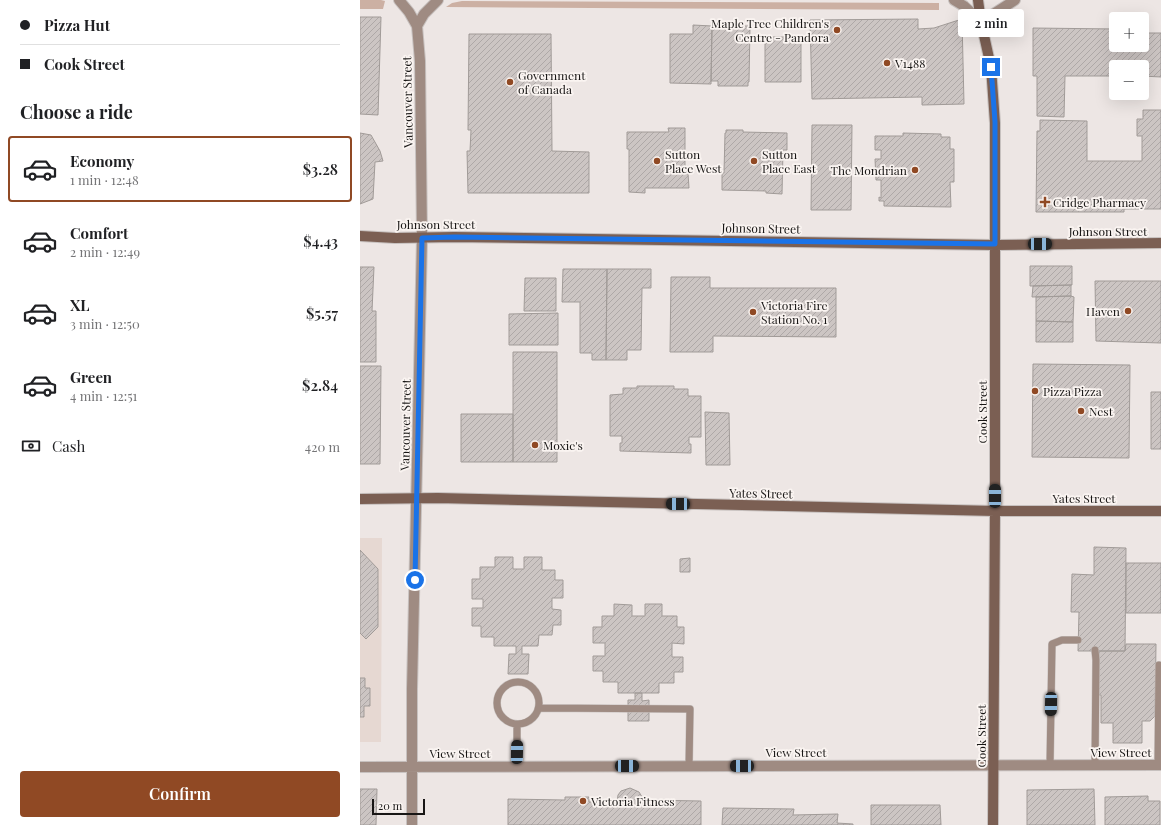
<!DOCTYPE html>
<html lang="en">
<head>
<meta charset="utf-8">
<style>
  body { margin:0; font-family:"Playfair Display",serif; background:#f6f6f6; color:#202124; height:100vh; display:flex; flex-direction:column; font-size:15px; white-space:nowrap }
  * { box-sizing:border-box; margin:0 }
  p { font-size:13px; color:#757577 }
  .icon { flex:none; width:22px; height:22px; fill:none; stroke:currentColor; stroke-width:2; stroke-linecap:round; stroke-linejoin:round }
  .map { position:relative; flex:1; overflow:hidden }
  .details { display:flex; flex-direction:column; background:#fff; width:360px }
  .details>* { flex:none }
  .top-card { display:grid; align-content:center; height:88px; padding:0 20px; background:#fff }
  .buttons { position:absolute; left:749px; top:12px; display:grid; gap:8px }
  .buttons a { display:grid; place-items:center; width:40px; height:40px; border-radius:4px; background:#fff; box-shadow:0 4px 16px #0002; font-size:20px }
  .scale { position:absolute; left:12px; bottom:10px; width:53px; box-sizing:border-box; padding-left:4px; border:2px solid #181615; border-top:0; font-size:11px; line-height:14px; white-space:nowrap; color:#181615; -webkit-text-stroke:3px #faf4f1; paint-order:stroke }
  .end { position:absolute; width:18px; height:18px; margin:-9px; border:5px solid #1a73e8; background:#fff; box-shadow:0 0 0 2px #fff }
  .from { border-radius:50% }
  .bubble { position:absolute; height:28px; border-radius:4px; background:#fff; box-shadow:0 4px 16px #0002; font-size:13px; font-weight:600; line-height:28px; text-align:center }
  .car { position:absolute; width:12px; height:24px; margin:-12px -6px; border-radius:5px; box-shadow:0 0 3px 1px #0007; background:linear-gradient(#222 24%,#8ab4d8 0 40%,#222 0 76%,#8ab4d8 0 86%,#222 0) }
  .top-card b { display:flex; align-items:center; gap:14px; height:38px; font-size:15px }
  .top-card b+b { border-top:1px solid #e0e0e0 }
  .top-card i { width:10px; height:10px; background:#202124 }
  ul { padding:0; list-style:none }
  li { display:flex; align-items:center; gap:12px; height:66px; margin:0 8px 6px; padding:0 12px; border:2px solid transparent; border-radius:4px }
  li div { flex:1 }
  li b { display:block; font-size:15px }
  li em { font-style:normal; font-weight:600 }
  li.on { border-color:#904924 }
  li>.icon { width:36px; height:36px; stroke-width:1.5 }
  h2 { padding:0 20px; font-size:18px; line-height:48px }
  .pay { display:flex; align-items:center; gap:10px; height:44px; padding:0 20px; font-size:15px }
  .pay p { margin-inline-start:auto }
  .button { display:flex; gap:8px; margin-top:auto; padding:8px 20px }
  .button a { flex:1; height:46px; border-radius:4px; background:#904924; color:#fff; font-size:16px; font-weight:600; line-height:46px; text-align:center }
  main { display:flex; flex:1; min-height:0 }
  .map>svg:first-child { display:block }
  .built { fill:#e6d8d2 }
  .green { fill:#ccb0a3 }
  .building { fill:url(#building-hatch); stroke:#a19b98 }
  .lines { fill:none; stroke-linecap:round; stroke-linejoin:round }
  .service-casing { stroke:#c7c1bf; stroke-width:8 }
  .minor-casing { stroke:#c7c1bf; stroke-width:12 }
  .tertiary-casing { stroke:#c7c1bf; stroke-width:12 }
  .secondary-casing { stroke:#c7c1bf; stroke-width:12 }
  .service { stroke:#9f8b82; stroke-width:7 }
  .minor { stroke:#9f8b82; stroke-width:10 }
  .tertiary { stroke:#9f8b82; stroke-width:10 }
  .secondary { stroke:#7b5f53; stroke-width:10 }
  .route { stroke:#1a73e8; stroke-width:5 }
  .poi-dot { fill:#904924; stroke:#faf4f1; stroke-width:1.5 }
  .labels { text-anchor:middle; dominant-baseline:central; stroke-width:3.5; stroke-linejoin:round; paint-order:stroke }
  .poi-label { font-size:12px; fill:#181615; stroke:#faf4f1; text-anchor:start }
  .street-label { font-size:12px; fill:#181615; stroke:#faf4f1 }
</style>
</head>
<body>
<main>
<section class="details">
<div class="top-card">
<b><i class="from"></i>Pizza Hut</b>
<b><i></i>Cook Street</b>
</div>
<h2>Choose a ride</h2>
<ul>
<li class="on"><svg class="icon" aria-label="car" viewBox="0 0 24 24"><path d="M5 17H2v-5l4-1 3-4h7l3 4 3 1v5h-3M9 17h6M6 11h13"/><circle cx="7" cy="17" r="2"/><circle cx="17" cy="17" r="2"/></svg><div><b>Economy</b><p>1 min · 12:48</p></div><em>$3.28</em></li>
<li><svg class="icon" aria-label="car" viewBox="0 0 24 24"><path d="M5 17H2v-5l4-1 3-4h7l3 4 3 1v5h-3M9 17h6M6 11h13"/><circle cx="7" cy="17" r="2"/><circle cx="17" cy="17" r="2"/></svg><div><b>Comfort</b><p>2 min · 12:49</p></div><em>$4.43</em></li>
<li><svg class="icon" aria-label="car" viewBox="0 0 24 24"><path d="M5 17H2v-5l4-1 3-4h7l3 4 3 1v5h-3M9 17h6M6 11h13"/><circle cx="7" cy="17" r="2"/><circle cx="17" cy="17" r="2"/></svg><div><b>XL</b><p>3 min · 12:50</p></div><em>$5.57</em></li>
<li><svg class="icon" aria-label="car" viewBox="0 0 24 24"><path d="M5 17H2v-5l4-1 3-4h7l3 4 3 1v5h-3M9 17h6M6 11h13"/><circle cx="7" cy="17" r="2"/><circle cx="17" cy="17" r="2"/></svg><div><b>Green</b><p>4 min · 12:51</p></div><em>$2.84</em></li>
</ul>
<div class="pay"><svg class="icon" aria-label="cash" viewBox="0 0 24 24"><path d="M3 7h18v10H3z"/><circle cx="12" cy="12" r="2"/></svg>Cash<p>420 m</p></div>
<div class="button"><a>Confirm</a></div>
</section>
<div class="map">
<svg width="801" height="825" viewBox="0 0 801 825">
  <defs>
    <pattern id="building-hatch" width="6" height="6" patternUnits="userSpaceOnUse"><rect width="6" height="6" fill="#ccc5c3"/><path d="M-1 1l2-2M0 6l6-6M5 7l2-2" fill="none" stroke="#aea8a7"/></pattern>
  </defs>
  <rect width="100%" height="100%" fill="#ede6e4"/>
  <path class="built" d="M0 538H22L21 742H0Z"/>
  <path class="green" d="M0 0H21L25 1 23 9H0Z
    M102 1 579 3V10L86 7 92 3Z"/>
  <path class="building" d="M0 17H21L18 115 0 114Z
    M558 19V29L574 28 602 19 604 104 562 105V97L452 99 450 20Z
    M333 25 352 26 351 84 310 83V34H333Z
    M352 26H390L389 82H388V86H358V81H351Z
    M673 28 756 29V45H782V33H801V77L782 76V67H756V76H705L704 117 677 116V76H673Z
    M109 34H191L192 151 229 152V193H108L107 151H110L111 130H108Z
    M405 37H441V82H405Z
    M783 110H801V209H764V212H676L677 131H680V120L727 121V161H782V136H777V119H783Z
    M452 125H492L491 210H451Z
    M308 128H325V173H328L329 188H285V193L269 192V149H267V132H309Z
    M366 130H383V132L427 133V150H423L422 194 406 193V191L362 190V173H364L365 133H366Z
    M0 133 11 135 20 151 23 161 15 162 13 199 0 204Z
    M543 133 581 134V137H590V149H594V182H590L591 207 524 206V201H519V197L521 198V180H516L515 159H521V150H515V136H543Z
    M670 266H712V285L670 286Z
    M0 267H14L12 311H16V362H0Z
    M203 269H247L246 360H232V353H220V302H202Z
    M247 269H291V288H282L281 350H267V360H246Z
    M311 277H350V288H476V337L353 336V352H310Z
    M165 278H196V311H164Z
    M735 281H801V343L736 341Z
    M711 285V296L672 297 673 286Z
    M711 296 714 297 713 322 676 321V297Z
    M198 313V345H149V314Z
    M676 321 713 322V342H676Z
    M153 352H197V462H153Z
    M673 364 770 365 769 458 672 457Z
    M0 366H21L20 464H0Z
    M277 386H314V389H328V396H341V437H329V444H331V453L260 451V443H262V436H250V395L263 394V388H277Z
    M791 392H801V449H791Z
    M345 412 369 413 370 465H346Z
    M101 414H153V462H101Z
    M734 547 766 548 765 651H718L719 612H711L712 574 734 575Z
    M0 550 18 569V627L6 639 0 633Z
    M135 557H153V569H164V557H182V570H195V580H203V598H192V609L201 610V625H193L192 635H179L178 646H162V654H169L168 674H148L149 654H156V646H134V637H121V626H112V608H123V599H112V579H120V567H135Z
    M330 558V572H320V559Z
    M766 563H801V613H766Z
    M254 604 272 605V616H285V604H302V616H317V627H324V644L312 643V657H323V672H314V683H299V693H258V682H243V671H233V656H245V643H233V627H242V616H254Z
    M766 644H796L795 716 790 721H782V743H753V723H741V695H738L739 651H765Z
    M0 678H5V688H10V706H4V717H0Z
    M275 693H282V701L289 700V721H268V700H275Z
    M270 788 279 792 284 800 341 801V825H148V799L205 800V797H229V802H257L258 795 261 791Z
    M0 789H17L16 825H0Z
    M734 789 735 825H667V790Z
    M788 796V801H800V825H745V797Z
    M511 805H580L581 825H511Z
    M363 808 434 809 433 815 478 814 477 823 493 824V825H362Z"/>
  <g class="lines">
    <defs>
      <path id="service" d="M735 650 736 660 735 765
        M137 703a21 21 0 1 1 42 0a21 21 0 1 1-42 0Z
        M179 708 330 709 329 766
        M690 765 692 644 702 640H718
        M798 765 799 665
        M157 766V725"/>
      <path id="minor" d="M39 0 49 12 57 26 60 61 62 238
        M594 0 604 6 621 22 655 0
        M57 26 64 14 78 0"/>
      <path id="tertiary" d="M0 767 801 765
        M52 825V689L62 238"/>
      <path id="secondary" d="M618 0 621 22 631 67 635 123V511L633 825
        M0 236 35 238 94 237 635 245 801 243
        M0 499 78 498 635 511H801"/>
    </defs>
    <use href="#service" class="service-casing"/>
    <use href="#minor" class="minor-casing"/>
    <use href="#tertiary" class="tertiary-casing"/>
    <use href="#secondary" class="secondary-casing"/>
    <use href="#service" class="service"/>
    <use href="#minor" class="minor"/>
    <use href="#tertiary" class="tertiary"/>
    <use href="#secondary" class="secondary"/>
  </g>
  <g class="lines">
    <path class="route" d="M55 580 62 238 94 237 635 244V122L631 67"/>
  </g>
  <g class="poi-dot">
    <circle cx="477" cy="30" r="4"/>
    <circle cx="527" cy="63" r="4"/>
    <circle cx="150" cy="82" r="4"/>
    <circle cx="297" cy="161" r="4"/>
    <circle cx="394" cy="161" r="4"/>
    <circle cx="555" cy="170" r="4"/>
    <path d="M683 196h4v4h4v4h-4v4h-4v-4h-4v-4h4z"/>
    <circle cx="768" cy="311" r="4"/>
    <circle cx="393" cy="312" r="4"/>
    <circle cx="675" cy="391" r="4"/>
    <circle cx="721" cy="411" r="4"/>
    <circle cx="175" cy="445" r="4"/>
    <circle cx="223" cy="801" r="4"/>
  </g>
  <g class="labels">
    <g class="poi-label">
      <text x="469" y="23" text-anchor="end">Maple Tree Children's<tspan x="469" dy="14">Centre - Pandora</tspan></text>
      <text x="535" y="63">V1488</text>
      <text x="158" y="75">Government<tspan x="158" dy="14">of Canada</tspan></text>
      <text x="305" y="154">Sutton<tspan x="305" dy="14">Place West</tspan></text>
      <text x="402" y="154">Sutton<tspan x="402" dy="14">Place East</tspan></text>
      <text x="547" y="170" text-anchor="end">The Mondrian</text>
      <text x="693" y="202">Cridge Pharmacy</text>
      <text x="401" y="305">Victoria Fire<tspan x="401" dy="14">Station No. 1</tspan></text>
      <text x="760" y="311" text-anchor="end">Haven</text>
      <text x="683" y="391">Pizza Pizza</text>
      <text x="729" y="411">Nest</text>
      <text x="183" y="445">Moxie's</text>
      <text x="231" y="801">Victoria Fitness</text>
    </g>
    <g class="street-label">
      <text transform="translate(47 102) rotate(-91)">Vancouver Street</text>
      <text x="76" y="224">Johnson Street</text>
      <text transform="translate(401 228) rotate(1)">Johnson Street</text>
      <text x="748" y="231">Johnson Street</text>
      <text transform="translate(622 412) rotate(-90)">Cook Street</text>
      <text transform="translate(45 425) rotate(-89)">Vancouver Street</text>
      <text transform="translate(401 493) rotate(1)">Yates Street</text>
      <text x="724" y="498">Yates Street</text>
      <text transform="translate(621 736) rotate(-90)">Cook Street</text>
      <text x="436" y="752">View Street</text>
      <text x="761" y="752">View Street</text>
      <text x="100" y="753">View Street</text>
    </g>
  </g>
</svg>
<div class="buttons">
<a>+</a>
<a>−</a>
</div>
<div class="scale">20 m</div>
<i class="end from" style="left:55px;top:580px"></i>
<i class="end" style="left:631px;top:67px"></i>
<div class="bubble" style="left:598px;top:9px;width:66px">2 min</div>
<i class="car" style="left:680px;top:244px;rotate:90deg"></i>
<i class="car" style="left:635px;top:496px;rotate:0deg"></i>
<i class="car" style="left:318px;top:504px;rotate:271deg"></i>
<i class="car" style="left:691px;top:704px;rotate:181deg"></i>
<i class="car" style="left:157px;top:752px;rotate:1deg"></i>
<i class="car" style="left:267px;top:766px;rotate:90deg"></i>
<i class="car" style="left:382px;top:766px;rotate:270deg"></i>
</div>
</main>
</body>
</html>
